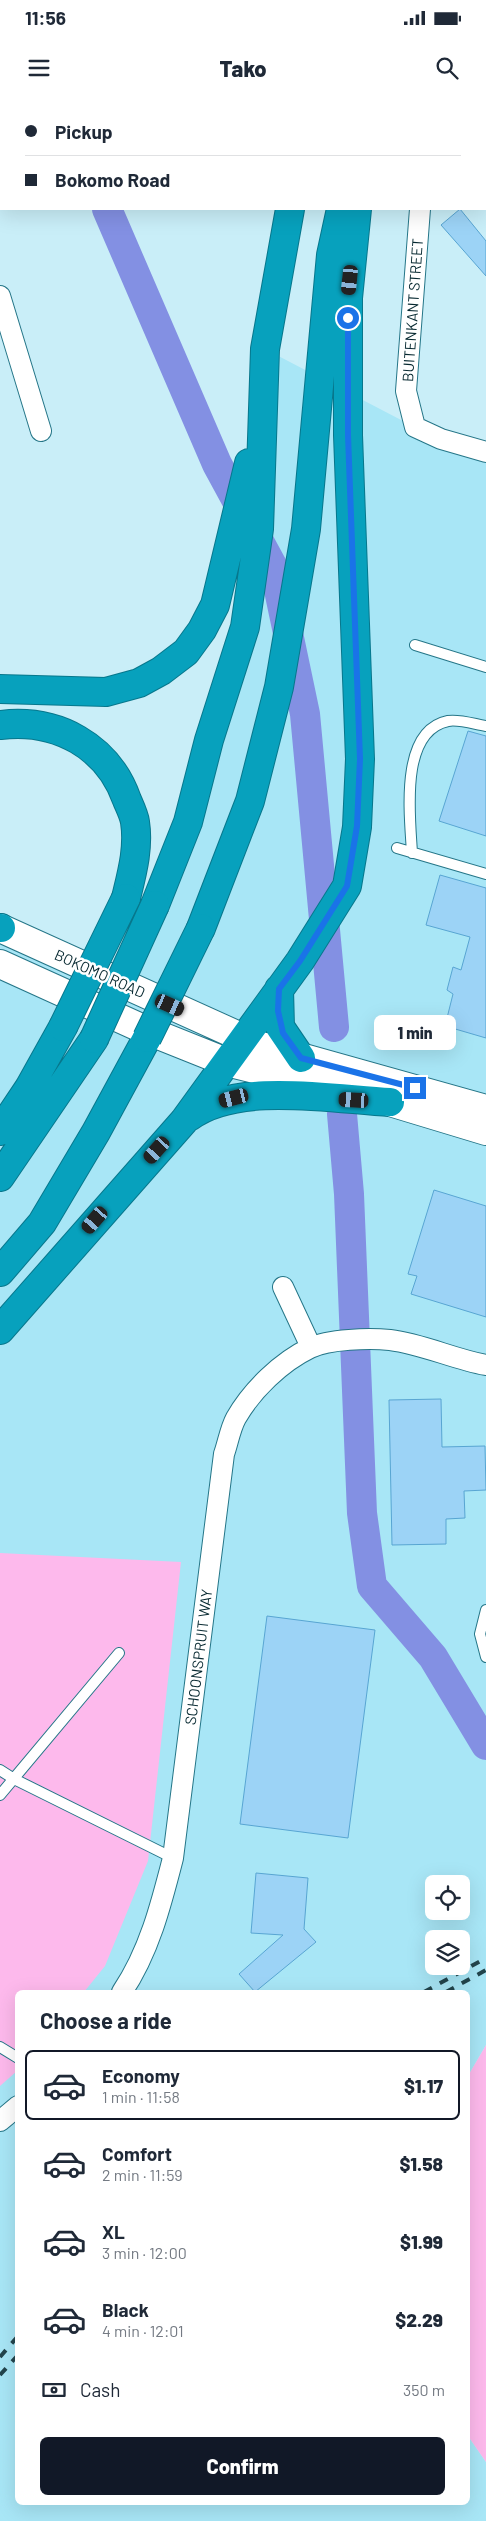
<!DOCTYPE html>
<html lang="en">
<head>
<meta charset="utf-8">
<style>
  body { margin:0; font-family:Barlow,sans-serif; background:#f6f6f7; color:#1f2937; height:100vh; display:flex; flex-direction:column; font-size:19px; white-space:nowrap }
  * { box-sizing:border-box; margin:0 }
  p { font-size:16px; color:#747a83 }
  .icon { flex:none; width:28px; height:28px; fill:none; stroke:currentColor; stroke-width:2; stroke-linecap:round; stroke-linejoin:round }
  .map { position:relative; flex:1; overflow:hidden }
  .side { position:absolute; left:15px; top:1890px; width:455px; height:515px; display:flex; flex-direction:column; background:#fff; border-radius:8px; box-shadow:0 5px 20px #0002 }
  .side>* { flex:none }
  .guide { position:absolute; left:0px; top:0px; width:486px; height:110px; box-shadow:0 5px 20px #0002; display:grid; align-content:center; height:110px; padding:0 25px; background:#fff }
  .buttons { position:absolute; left:425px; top:1775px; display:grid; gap:10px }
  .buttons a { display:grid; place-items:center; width:45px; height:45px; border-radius:8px; background:#fff; box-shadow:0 5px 20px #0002; font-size:25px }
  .end { position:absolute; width:22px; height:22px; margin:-11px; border:6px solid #1a73e8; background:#fff; box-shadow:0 0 0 2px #fff }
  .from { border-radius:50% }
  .bubble { position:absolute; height:35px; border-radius:8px; background:#fff; box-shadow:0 5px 20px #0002; font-size:16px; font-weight:800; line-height:35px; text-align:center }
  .car { position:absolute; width:15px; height:30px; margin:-15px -8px; border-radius:6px; box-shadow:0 0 4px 1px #0007; background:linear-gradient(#222 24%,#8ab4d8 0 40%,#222 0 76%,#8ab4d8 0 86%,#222 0) }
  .guide b { display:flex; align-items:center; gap:18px; height:48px; font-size:19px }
  .guide b+b { border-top:1px solid #e0e1e3 }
  .guide i { width:12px; height:12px; background:#1f2937 }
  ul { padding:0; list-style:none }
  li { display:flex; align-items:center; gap:15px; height:70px; margin:0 10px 8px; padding:0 15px; border:2px solid transparent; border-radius:8px }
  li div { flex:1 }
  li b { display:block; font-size:19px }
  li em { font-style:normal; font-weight:800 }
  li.on { border-color:#111827 }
  li>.icon { width:45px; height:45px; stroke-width:1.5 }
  h2 { padding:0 25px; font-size:22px; line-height:60px }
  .pay { display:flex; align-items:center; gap:12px; height:55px; padding:0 25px; font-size:19px }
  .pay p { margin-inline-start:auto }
  .action { display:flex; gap:10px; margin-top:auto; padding:10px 25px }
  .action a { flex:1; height:58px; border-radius:8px; background:#111827; color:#fff; font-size:20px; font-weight:800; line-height:58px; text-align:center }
  .status { display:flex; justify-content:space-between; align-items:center; height:35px; padding:0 25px; background:#fff; direction:ltr }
  .status svg { height:14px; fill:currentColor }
  header { display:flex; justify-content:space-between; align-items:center; height:65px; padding:0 25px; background:#fff; font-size:22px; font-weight:800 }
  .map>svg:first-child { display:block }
  .built { fill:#a8e6f6; fill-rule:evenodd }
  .green { fill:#fdb9ec }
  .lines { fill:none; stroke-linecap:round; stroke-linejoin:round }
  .river { stroke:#8390e3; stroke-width:30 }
  .building { fill:#9cd3f6; stroke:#58a5d2 }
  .lane-casing { stroke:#257688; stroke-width:12 }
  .street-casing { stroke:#257688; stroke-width:22 }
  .secondary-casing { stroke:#257688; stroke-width:30 }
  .highway-casing { stroke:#07778c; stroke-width:30 }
  .lane { stroke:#fff; stroke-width:10 }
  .street { stroke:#fff; stroke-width:20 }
  .secondary { stroke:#fff; stroke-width:28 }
  .highway { stroke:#07a1bd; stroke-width:28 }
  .rail { stroke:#23454d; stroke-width:4; stroke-dasharray:9 9; stroke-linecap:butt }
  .highway-bridge-casing { stroke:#07778c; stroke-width:30; stroke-linecap:butt }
  .highway-bridge { stroke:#07a1bd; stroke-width:28 }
  .route { stroke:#1a73e8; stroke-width:6 }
  .labels { text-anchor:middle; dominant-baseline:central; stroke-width:5; stroke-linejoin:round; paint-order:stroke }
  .street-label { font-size:15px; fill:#062830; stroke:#fff }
</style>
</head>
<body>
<div class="status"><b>11:56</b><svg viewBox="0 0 49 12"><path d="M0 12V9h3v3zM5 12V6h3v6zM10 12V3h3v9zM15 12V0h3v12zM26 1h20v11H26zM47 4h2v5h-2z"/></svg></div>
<header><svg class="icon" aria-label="menu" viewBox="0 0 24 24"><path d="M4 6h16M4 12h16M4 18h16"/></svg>Tako<svg class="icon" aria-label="search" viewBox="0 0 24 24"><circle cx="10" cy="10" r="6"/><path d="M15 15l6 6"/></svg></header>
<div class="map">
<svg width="486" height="2421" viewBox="0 0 486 2421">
  <rect width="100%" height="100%" fill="#c9eef8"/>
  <path class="built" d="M265 249 426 333 486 352V1945L468 1976V1892H18V2402H468V2336L486 2362V2421H0V828L116 880 245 527ZM434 1784H461V1811H434ZM434 1839H461V1866H434Z"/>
  <path class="green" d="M0 1453 181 1462 148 1761 105 1866 84 1892H18L17 1971 0 1986Z
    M486 1945V2362L468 2336V1976Z"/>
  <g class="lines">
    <path class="river" d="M64 0 65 1
      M107 109 217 364 275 471 305 614 334 927
      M342 1014 349 1094 362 1413 372 1486 433 1557 486 1645"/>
  </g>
  <path class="building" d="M460 109 486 141V176L441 125Z
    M468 631 486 636V736L439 721Z
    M440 775 486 788V938L445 926 453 894 447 890 453 867 461 870 470 837 426 825Z
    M434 1090 486 1106V1217L411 1194 417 1176 408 1174Z
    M441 1299 442 1347 485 1346 486 1390 464 1391 465 1418 446 1419V1444L392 1445 389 1300Z
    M267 1516 375 1530 348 1738 240 1724Z
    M256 1773 308 1778 304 1829 316 1842 255 1892 239 1874 283 1835 251 1833Z"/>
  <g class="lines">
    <defs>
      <path id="lane" d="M415 545 486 567
        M397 748 486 774
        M412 753C410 716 399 631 448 621 459 619 474 624 486 626
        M486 1510 480 1534 486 1557
        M0 1670 14 1679 173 1758
        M0 1695 119 1553
        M0 1947 18 1958"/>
      <path id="street" d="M427 1V0
        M420 109 406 291 415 327 441 339 486 352
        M0 196 41 331
        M283 1187 311 1247
        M122 1892C149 1852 161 1805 173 1758L224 1354C228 1343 230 1329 236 1318 252 1290 281 1262 310 1248 329 1239 369 1238 390 1240 423 1244 453 1259 486 1265
        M0 2021 18 2006"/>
      <path id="secondary" d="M0 828 261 946 486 1009
        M0 864 141 928 226 962 390 1002 486 1031"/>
      <path id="highway" d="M304 1V0
        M365 1V0
        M0 589 106 592 139 583 161 571 186 552 202 530 215 505 249 363
        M0 625C57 618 108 646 127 700 130 707 134 715 135 722 139 748 132 773 126 798
        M155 805 188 722 209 640 245 527 259 429 265 249 290 109
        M0 828H1
        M201 828 250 701 279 587 306 429 331 155 341 109
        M279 889 280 927 301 958
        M189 1017C237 981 332 999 390 1002
        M0 1031 29 988 63 927
        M0 1077 94 939
        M0 1172 42 1123 96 1032 147 938
        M0 1230 184 1021 300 861 347 786 357 727 360 659 348 335V198L357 109"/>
    </defs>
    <use href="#lane" class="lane-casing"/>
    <use href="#street" class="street-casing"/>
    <use href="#secondary" class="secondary-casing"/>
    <use href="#highway" class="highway-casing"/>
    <use href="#lane" class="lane"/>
    <use href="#street" class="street"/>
    <use href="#secondary" class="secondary"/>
    <use href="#highway" class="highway"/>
    <path class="rail" d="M424 1892 486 1858
      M446 1892 486 1870
      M0 2257 18 2236
      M0 2275 18 2255"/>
    <defs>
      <path id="highway-bridge" d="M63 927 126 798
        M147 938 201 828
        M94 939 155 805"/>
    </defs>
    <use href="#highway-bridge" class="highway-bridge-casing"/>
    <use href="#highway-bridge" class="highway-bridge"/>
  </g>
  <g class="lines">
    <path class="route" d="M348 218V335L360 659 357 726 347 786 300 861 279 889 278 911 283 933 301 958 415 988"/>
  </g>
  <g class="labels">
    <g class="street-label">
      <text transform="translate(412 210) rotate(-86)">BUITENKANT STREET</text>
      <text transform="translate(100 873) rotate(24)">BOKOMO ROAD</text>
      <text transform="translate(198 1557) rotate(-83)">SCHOONSPRUIT WAY</text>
    </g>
  </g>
</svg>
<div class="buttons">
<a><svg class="icon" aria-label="locate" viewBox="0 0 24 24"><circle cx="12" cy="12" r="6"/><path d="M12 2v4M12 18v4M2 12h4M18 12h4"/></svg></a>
<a><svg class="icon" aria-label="layers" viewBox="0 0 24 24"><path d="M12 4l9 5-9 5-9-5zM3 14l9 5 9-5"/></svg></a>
</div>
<i class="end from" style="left:348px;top:218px"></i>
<i class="end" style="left:415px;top:988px"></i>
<div class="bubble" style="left:374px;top:915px;width:82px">1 min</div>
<i class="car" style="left:350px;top:180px;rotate:186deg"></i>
<i class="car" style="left:170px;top:905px;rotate:114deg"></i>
<i class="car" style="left:234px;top:998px;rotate:256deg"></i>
<i class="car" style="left:354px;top:1000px;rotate:273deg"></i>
<i class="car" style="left:157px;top:1050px;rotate:222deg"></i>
<i class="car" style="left:95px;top:1120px;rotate:221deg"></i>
<div class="guide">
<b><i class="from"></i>Pickup</b>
<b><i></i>Bokomo Road</b>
</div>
<section class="side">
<h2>Choose a ride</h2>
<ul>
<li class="on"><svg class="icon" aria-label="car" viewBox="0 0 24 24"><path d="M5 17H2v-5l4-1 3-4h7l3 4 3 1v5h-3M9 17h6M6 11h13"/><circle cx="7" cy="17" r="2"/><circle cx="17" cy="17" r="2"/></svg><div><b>Economy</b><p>1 min · 11:58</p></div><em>$1.17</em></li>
<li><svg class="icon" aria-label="car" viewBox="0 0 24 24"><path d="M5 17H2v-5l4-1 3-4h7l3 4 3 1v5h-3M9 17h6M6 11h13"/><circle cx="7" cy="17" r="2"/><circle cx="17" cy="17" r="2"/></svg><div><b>Comfort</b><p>2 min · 11:59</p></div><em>$1.58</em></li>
<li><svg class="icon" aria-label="car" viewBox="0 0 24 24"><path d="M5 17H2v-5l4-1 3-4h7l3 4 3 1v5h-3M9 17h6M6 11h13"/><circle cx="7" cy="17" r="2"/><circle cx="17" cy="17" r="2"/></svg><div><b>XL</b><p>3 min · 12:00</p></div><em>$1.99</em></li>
<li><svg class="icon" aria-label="car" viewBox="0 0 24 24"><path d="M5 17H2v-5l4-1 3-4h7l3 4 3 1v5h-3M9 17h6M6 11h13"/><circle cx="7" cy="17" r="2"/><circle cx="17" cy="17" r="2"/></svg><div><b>Black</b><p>4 min · 12:01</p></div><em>$2.29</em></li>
</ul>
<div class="pay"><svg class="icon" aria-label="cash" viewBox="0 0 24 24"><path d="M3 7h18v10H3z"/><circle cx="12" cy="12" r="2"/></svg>Cash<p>350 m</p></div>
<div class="action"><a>Confirm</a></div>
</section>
</div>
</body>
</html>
